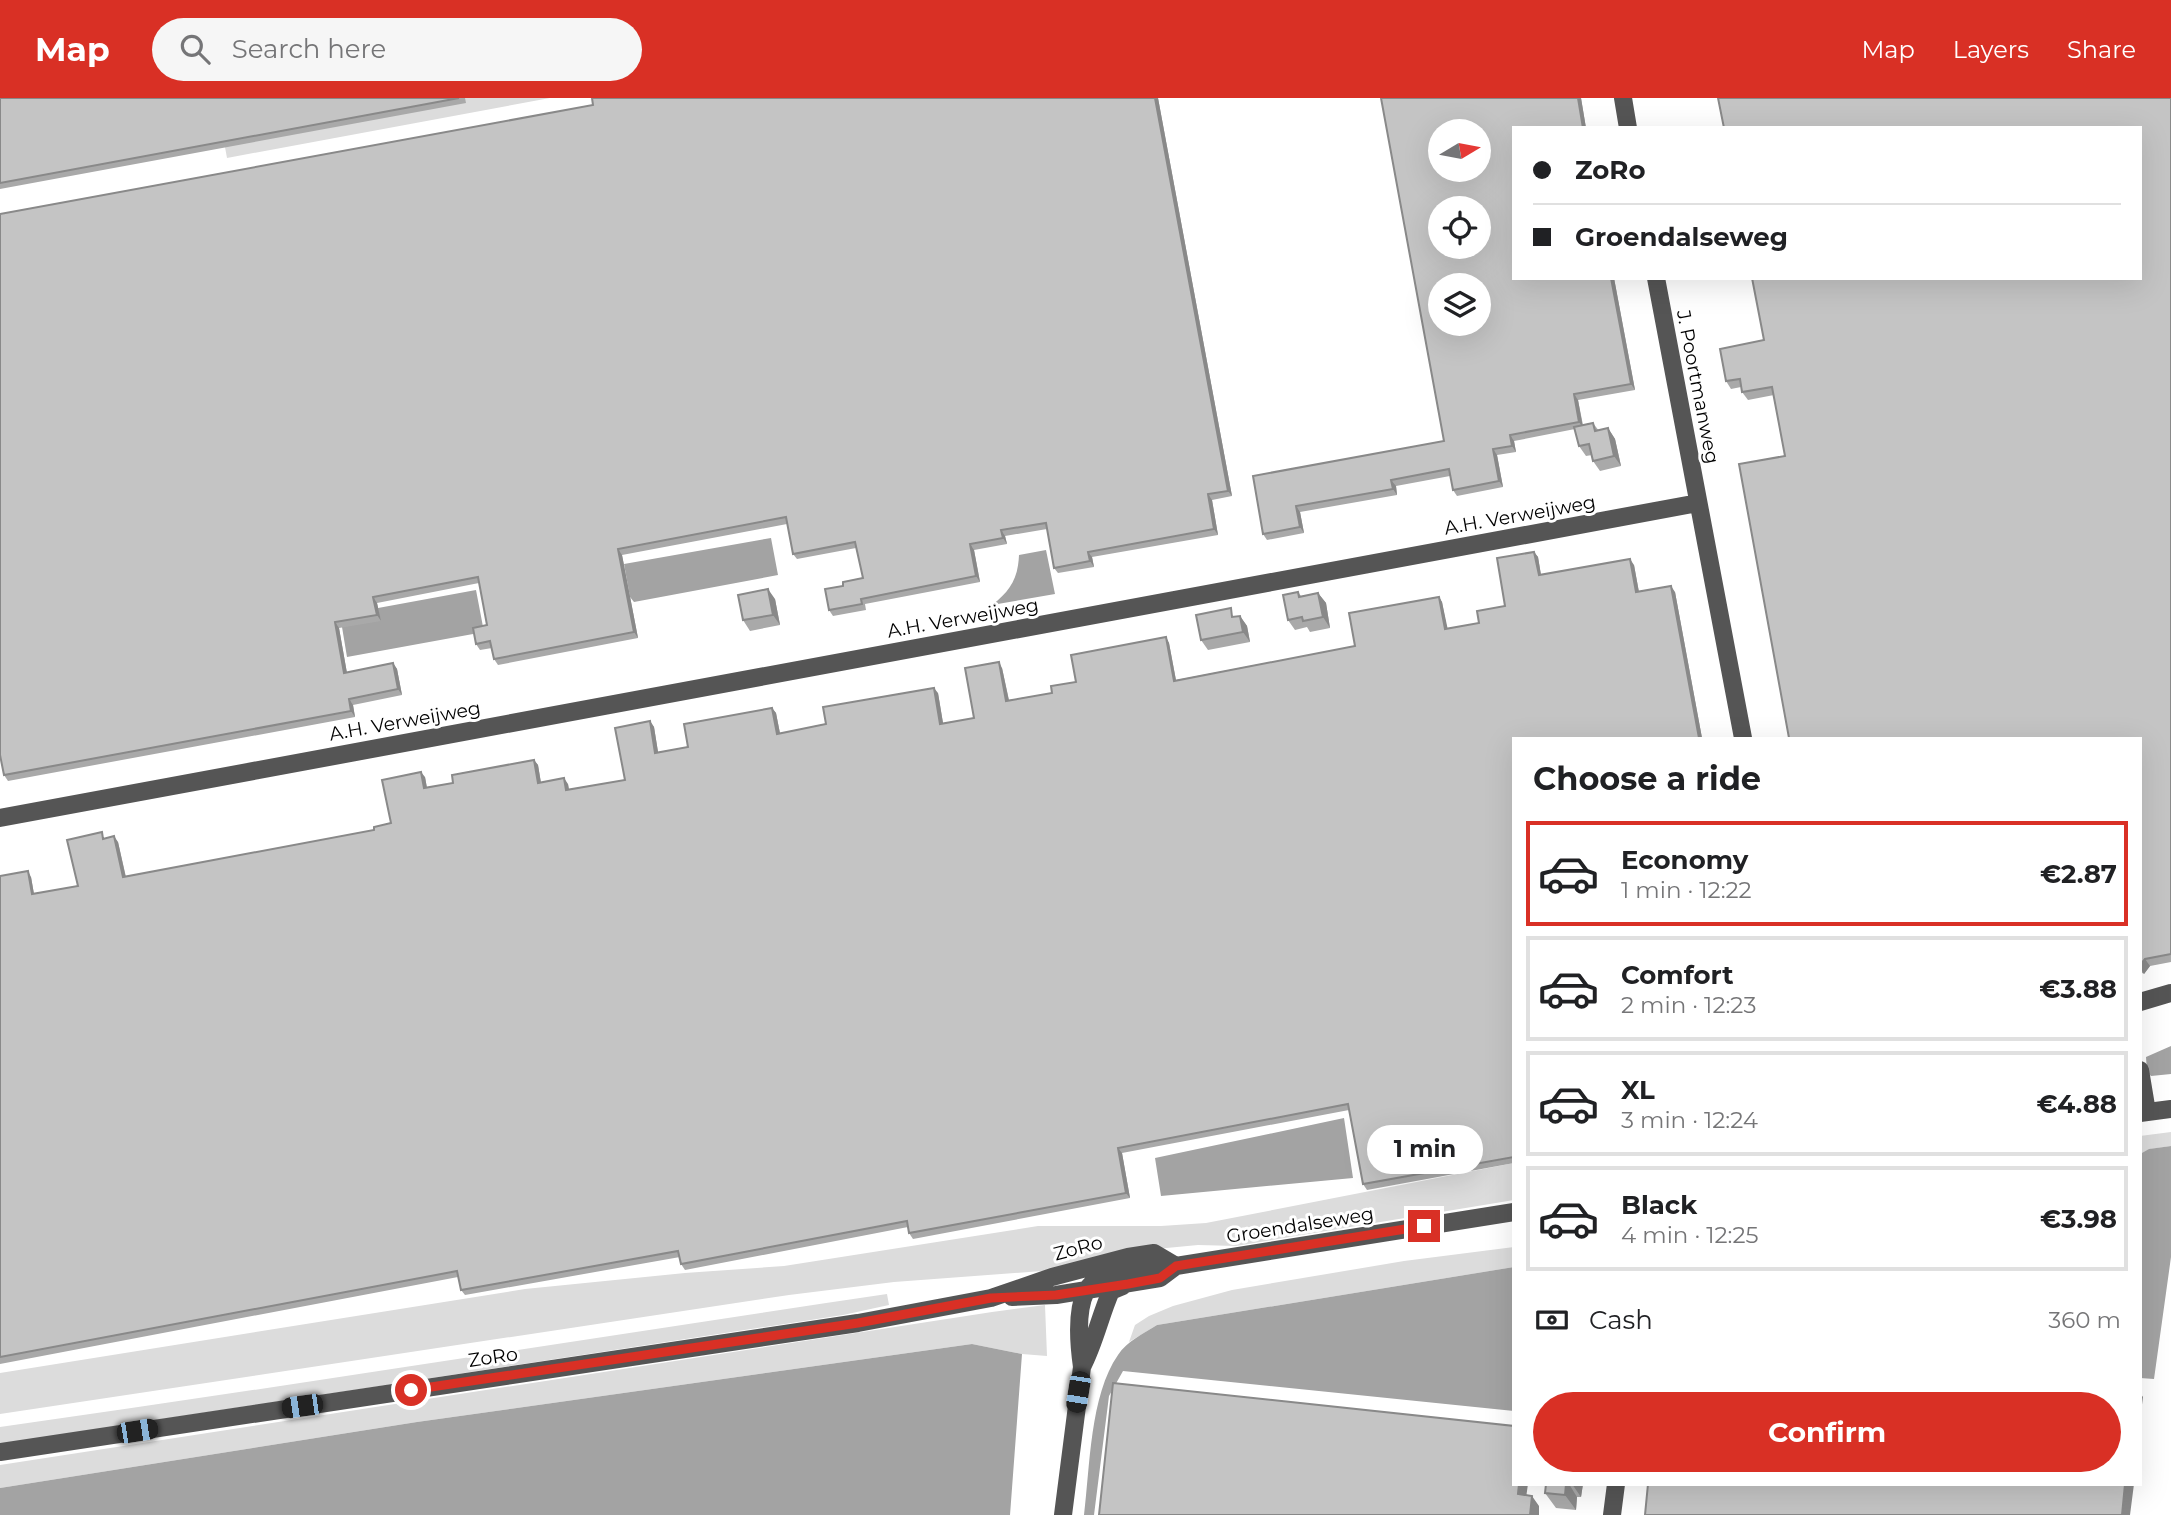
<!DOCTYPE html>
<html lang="en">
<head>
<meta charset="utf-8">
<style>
  body { margin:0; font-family:Montserrat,sans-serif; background:#f6f6f6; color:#202124; height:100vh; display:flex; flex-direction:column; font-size:26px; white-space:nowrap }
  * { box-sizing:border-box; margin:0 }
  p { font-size:23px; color:#757577 }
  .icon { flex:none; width:38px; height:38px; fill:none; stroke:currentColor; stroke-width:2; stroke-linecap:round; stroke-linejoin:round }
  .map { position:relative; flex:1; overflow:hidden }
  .details { position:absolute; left:1512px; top:639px; width:630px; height:749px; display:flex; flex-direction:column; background:#fff; border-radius:0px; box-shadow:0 7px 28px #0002 }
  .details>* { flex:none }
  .guide { position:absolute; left:1512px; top:28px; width:630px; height:154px; border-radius:0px; box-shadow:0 7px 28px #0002; display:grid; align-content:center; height:154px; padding:0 21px; background:#fff }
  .needle { width:46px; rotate:80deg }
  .controls { position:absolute; left:1428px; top:21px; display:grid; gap:14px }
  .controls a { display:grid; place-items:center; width:63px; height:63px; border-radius:50%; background:#fff; box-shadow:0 7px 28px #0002; font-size:35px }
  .end { position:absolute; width:32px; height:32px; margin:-16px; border:9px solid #d93025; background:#fff; box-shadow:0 0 0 4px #fff }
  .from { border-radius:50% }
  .bubble { position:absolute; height:49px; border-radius:24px; background:#fff; box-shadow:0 7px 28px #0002; font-size:23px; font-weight:700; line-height:49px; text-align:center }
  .car { position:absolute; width:21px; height:42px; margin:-21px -10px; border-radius:9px; box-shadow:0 0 5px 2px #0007; background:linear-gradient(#222 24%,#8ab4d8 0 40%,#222 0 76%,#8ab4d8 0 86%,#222 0) }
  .guide b { display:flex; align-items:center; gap:24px; height:66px; font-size:26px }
  .guide b+b { border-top:2px solid #e0e0e0 }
  .guide i { width:18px; height:18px; background:#202124 }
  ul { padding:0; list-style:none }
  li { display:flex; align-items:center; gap:21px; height:105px; margin:0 14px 10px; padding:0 7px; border:4px solid #e0e0e0; border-radius:0px }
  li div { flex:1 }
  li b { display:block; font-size:26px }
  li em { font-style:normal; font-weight:700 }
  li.selected { border-color:#d93025 }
  li>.icon { width:63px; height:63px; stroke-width:1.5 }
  h2 { padding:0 21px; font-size:32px; line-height:84px }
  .pay { display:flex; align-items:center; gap:18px; height:77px; padding:0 21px; font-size:26px }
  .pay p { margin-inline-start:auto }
  .cta { display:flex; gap:14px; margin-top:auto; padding:14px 21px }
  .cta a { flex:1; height:80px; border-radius:42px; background:#d93025; color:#fff; font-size:28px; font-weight:700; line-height:80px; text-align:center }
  header { display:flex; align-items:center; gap:42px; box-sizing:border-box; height:98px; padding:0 35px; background:#d93025; color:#fff }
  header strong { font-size:33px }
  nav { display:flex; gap:38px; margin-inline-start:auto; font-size:24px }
  .search { width:490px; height:63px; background:#f6f6f6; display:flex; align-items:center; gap:18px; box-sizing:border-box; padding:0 24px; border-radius:38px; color:#757577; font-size:26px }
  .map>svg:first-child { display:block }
  .green { fill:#dcdcdc }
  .water { fill:#a3a3a3 }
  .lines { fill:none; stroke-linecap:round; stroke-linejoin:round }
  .minor { stroke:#555; stroke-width:18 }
  .wall { fill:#a9a9a9; fill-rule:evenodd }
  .shaded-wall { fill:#898989 }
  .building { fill:#c4c4c4; stroke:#898989; stroke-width:2; fill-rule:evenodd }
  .route { stroke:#d93025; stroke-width:9 }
  .labels { text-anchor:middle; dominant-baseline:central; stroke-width:6; stroke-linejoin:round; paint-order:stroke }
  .street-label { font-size:19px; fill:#000; stroke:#fff }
</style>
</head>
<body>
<header>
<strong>Map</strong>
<div class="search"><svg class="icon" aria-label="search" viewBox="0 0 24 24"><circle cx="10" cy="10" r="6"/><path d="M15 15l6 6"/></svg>Search here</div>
<nav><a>Map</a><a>Layers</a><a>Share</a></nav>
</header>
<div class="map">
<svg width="2171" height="1417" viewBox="0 0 2171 1417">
  <rect width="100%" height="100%" fill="#fff"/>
  <path class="green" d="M216 0H550L227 60Z
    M2171 1034V1048L2150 1051 2140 1056V1038Z
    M1514 1065V1102L1236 1148 1198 1147 1135 1153 1055 1172 894 1184 789 1197 0 1316V1275L525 1191 685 1175 784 1168 1038 1128H1161L1206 1125Z
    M1514 1149V1169L1157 1227 1129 1244 1135 1227 1149 1218 1173 1208 1232 1192 1404 1163Z
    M887 1196 889 1207 843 1217 0 1346V1329C296 1287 591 1240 887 1196Z
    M1045 1207 1047 1258 1022 1256 972 1246 417 1324 0 1390V1367L992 1214Z"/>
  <path class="water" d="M771 440 778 477 634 504 630 499 624 466Z
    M1046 452 1055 496 992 507C1010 493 1018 481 1019 457Z
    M476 492 484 534 347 559 340 517Z
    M2171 948V976L2151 978 2147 974 2146 959Z
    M1344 1020 1353 1080 1161 1098 1155 1060Z
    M2171 1048V1159L2154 1281 2140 1280V1056L2149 1051Z
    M1514 1169V1313L1123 1273 1109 1298 1094 1417H1084C1090 1369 1090 1297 1118 1257 1127 1243 1143 1236 1157 1227Z
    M972 1246 1022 1256 1010 1417H0V1390L417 1324Z"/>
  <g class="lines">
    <path class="minor" d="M1623 0 1628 30
      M1656 180 1743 640
      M0 720 1698 405
      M2140 904 2171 895
      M2140 972 2147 1014
      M2140 1015 2171 1011
      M1012 1199 1056 1197 1160 1180 1176 1168
      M1082 1269C1095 1244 1100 1218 1111 1193L1123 1188
      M0 1354 858 1225 991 1200 1052 1179 1128 1159 1154 1155 1176 1168
      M1063 1417 1082 1269C1079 1248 1076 1213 1086 1193 1097 1171 1153 1168 1176 1168L1514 1114
      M1612 1417 1616 1386"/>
  </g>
  <path class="wall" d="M0 0H465L466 5 0 91Z
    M1158 0 1232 398 1212 402 1218 437 1092 459 1094 469 1058 475 1054 470 1047 431 1005 438 1007 446 974 452 980 484 865 506 866 512 833 518 829 512 843 488 863 480 856 450 797 461 793 456 787 426 622 457 638 540 498 567 494 561 492 550 480 552 476 546 487 527 479 485 377 505 381 523 339 530 347 575 393 565 397 571 402 597 353 607 355 619 8 683 4 677Z
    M1381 0H1581L1586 30H1514V180H1614L1635 292 1578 302 1583 327 1593 325 1599 333 1608 330 1615 341 1621 368 1600 373 1593 363 1592 357 1586 358 1579 348 1575 331 1514 343 1516 354 1497 357 1503 389 1457 398 1453 392 1450 378 1396 388 1397 397 1300 414 1304 435 1267 442 1263 436 1253 378 1444 343ZM1440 33H1479V72H1440ZM1440 110H1479V149H1440ZM1440 187H1479V226H1440Z
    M2171 0V864L2150 868 2144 876 2143 875 2140 876V640L1785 358 1774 297 1748 302 1742 294 1741 289 1731 291 1726 283 1764 242Z
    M1534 454 1538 459 1541 477 1634 467 1639 494H1675L1702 640H1514V1065L1367 1092 1363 1086 1349 1012 1122 1055 1130 1100 913 1141 909 1135 908 1129 685 1172 681 1166 680 1159 465 1197 461 1192 458 1179 0 1266V778L31 779 34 796 78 788 106 740 118 744 126 779 374 732 391 725 425 679 427 690 453 685 534 662 538 667 541 685 568 686 569 692 625 682 650 623 654 629 658 654 688 649 772 610 776 615 780 635 826 626 938 595 943 625 974 620 1002 570 1009 602 1052 595 1076 584 1166 539 1169 545 1176 582 1355 548 1439 499 1442 504 1447 531 1479 525 1505 508Z
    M1298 494 1301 498 1318 495 1326 505 1330 530 1310 534 1307 529 1295 532 1288 522Z
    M775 501 780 527 750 533 743 522Z
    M1240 518 1247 528 1250 544 1208 552 1201 542 1237 519Z
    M1546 1386H1583L1581 1399H1577L1576 1412 1556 1410 1545 1395Z"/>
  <path class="shaded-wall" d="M1155 0H1158L1232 398 1228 393Z
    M1578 0H1581L1586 30H1583Z
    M1611 180H1614L1635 292 1631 286Z
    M1574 296 1578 302 1583 330 1579 324Z
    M1608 330 1615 341 1621 368 1614 358Z
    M1510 337 1514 343 1516 354 1512 348Z
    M1493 351 1497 357 1503 389 1499 383Z
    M1391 382 1396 388 1397 397 1393 391Z
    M1208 396 1212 402 1218 437 1214 431Z
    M1296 408 1300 414 1304 435 1300 429Z
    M1001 432 1005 438 1007 446 1003 440Z
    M970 446 974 452 980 484 976 478Z
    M618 451 622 457 638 540 634 534Z
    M1088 454 1092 459 1094 469 1090 463Z
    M1534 454 1538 459 1542 483 1539 477Z
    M1630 461 1634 467 1640 500 1636 494Z
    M1671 488 1675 494 1702 640H1699Z
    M768 491 775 501 780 527 773 517Z
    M1318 495 1326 505 1330 530 1323 519Z
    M373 499 377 505 381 523 377 517Z
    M1439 499 1442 504 1449 537 1445 531Z
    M1240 518 1247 528 1250 544 1243 534Z
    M335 524 339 530 348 581 344 575Z
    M1166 539 1169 545 1177 588 1174 583Z
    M999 564 1002 570 1010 608 1006 603Z
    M393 565 397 571 402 597 398 591Z
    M934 590 938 595 944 631 940 626Z
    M349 601 353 607 355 619 351 613Z
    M772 610 776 615 781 641 777 636Z
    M650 623 654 629 659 660 655 655Z
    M534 662 538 667 542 691 538 685Z
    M421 674 425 679 428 696 424 690Z
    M564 680 568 686 570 698 566 692Z
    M114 738 118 744 127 785 123 779Z
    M28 773 31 779 35 802 32 796Z
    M2145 861 2150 868 2144 876 2140 870V867Z
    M1118 1050 1122 1055 1130 1100 1126 1095Z
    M2140 1295 2143 1299 2140 1322Z
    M1519 1386H1528L1525 1407 1518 1396Z
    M1566 1386H1569L1577 1399 1576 1412 1565 1397Z
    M1572 1386H1583L1581 1399Z
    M2125 1386H2134L2130 1417H2122Z
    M1532 1398 1539 1408V1417H1530Z"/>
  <path class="building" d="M0 0H459L0 85Z
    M592 0H1155L1228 393 1208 396 1214 431 1088 454 1090 463 1054 470 1046 425 1001 432 1003 440 970 446 976 478 861 501 862 506 829 512 825 491 843 488V484L863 480 855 444 793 456 786 419 618 451 634 534 494 561 490 543 476 546 473 530 487 527 478 479 373 499 377 517 335 524 344 575 393 565 398 591 349 601 351 613 4 677 0 657V116L593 7Z
    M1381 0H1578L1583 30H1514V180H1611L1631 286 1574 296 1579 324 1510 337 1512 348 1493 351 1499 383 1453 392 1449 371 1391 382 1393 391 1296 408 1300 429 1263 436 1253 378 1444 343ZM1440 33H1479V72H1440ZM1440 110H1479V149H1440ZM1440 187H1479V226H1440Z
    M1718 0H2171V856L2145 861 2140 867V640H1789L1739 366 1785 358 1772 289 1742 294 1740 281 1726 283 1720 251 1764 242 1752 180H2140V30H1724Z
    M1593 325 1595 333 1608 330 1614 358 1593 363 1589 346 1579 348 1574 329Z
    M1534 454 1539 477 1630 461 1636 494 1671 488 1699 640H1514V1059L1363 1086 1348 1006 1118 1050 1126 1095 909 1135 907 1123 681 1166 678 1153 461 1192 457 1173 0 1259V778L28 773 32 796 78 788 67 742 102 734 103 741 114 738 123 779 374 732V729L391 725 382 682 421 674 424 690 453 685 452 677 534 662 538 685 564 680 566 692 625 682 615 630 650 623 655 655 688 649 684 626 772 610 777 636 826 626 823 609 934 590 940 626 974 620 965 570 999 564 1006 603 1052 595 1051 588 1076 584 1071 557 1166 539 1174 583 1355 548 1349 515 1439 499 1445 531 1479 525 1477 513 1505 508 1497 460Z
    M768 491 773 517 743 522 738 497Z
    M1298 494 1299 499 1318 495 1323 519 1303 523 1302 519 1288 522 1283 497Z
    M1231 510 1232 519 1240 518 1243 534 1201 542 1196 517Z
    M1113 1285 1514 1328V1386H1519L1518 1396 1532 1398 1530 1417H1099Z
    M1546 1386H1566L1565 1397 1545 1395Z
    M1648 1386H2125L2122 1417H1645Z"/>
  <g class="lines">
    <path class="route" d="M411 1292 858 1225 991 1200 1056 1197 1128 1186 1160 1180 1176 1168 1424 1128"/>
  </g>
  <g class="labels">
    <g class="street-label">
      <text transform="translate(1698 289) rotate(79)">J. Poortmanweg</text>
      <text transform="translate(1520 417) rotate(-10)">A.H. Verweijweg</text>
      <text transform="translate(963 520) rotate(-10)">A.H. Verweijweg</text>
      <text transform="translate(405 623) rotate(-10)">A.H. Verweijweg</text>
      <text transform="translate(1300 1127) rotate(-9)">Groendalseweg</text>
      <text transform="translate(1078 1150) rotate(-15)">ZoRo</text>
      <text transform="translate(493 1259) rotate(-8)">ZoRo</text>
    </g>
  </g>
</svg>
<div class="controls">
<a><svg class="needle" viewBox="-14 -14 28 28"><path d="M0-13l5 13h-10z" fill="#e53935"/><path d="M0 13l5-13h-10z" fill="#757577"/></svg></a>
<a><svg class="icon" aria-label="locate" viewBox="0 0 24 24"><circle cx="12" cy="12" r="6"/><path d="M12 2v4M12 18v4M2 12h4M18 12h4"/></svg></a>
<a><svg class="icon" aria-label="layers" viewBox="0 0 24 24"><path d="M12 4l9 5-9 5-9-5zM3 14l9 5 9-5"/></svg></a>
</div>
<i class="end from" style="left:411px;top:1292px"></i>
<i class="end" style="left:1424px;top:1128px"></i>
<div class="bubble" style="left:1367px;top:1027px;width:116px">1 min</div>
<i class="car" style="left:1078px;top:1294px;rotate:189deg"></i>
<i class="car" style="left:302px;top:1308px;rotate:262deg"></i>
<i class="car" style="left:137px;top:1333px;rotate:81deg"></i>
<div class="guide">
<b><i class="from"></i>ZoRo</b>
<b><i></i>Groendalseweg</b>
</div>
<section class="details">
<h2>Choose a ride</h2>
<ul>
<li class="selected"><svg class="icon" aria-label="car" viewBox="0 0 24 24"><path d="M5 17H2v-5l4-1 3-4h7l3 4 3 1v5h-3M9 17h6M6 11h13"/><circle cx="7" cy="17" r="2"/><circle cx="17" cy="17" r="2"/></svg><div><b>Economy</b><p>1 min · 12:22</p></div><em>€2.87</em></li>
<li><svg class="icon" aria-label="car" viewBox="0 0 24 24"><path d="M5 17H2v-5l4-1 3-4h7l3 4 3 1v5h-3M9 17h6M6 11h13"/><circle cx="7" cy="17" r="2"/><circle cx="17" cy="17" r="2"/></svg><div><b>Comfort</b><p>2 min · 12:23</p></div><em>€3.88</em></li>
<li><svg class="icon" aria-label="car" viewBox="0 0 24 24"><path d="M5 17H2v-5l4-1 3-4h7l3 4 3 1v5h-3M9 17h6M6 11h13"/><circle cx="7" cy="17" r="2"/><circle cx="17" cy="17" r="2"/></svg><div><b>XL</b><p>3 min · 12:24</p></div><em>€4.88</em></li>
<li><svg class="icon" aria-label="car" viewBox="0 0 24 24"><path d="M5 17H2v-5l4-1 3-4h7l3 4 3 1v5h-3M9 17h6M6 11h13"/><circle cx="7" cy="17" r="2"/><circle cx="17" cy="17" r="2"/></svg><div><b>Black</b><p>4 min · 12:25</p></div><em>€3.98</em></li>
</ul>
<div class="pay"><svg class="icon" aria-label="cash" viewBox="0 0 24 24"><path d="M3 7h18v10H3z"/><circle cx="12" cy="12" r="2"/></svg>Cash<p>360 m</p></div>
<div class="cta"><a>Confirm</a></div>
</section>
</div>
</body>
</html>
